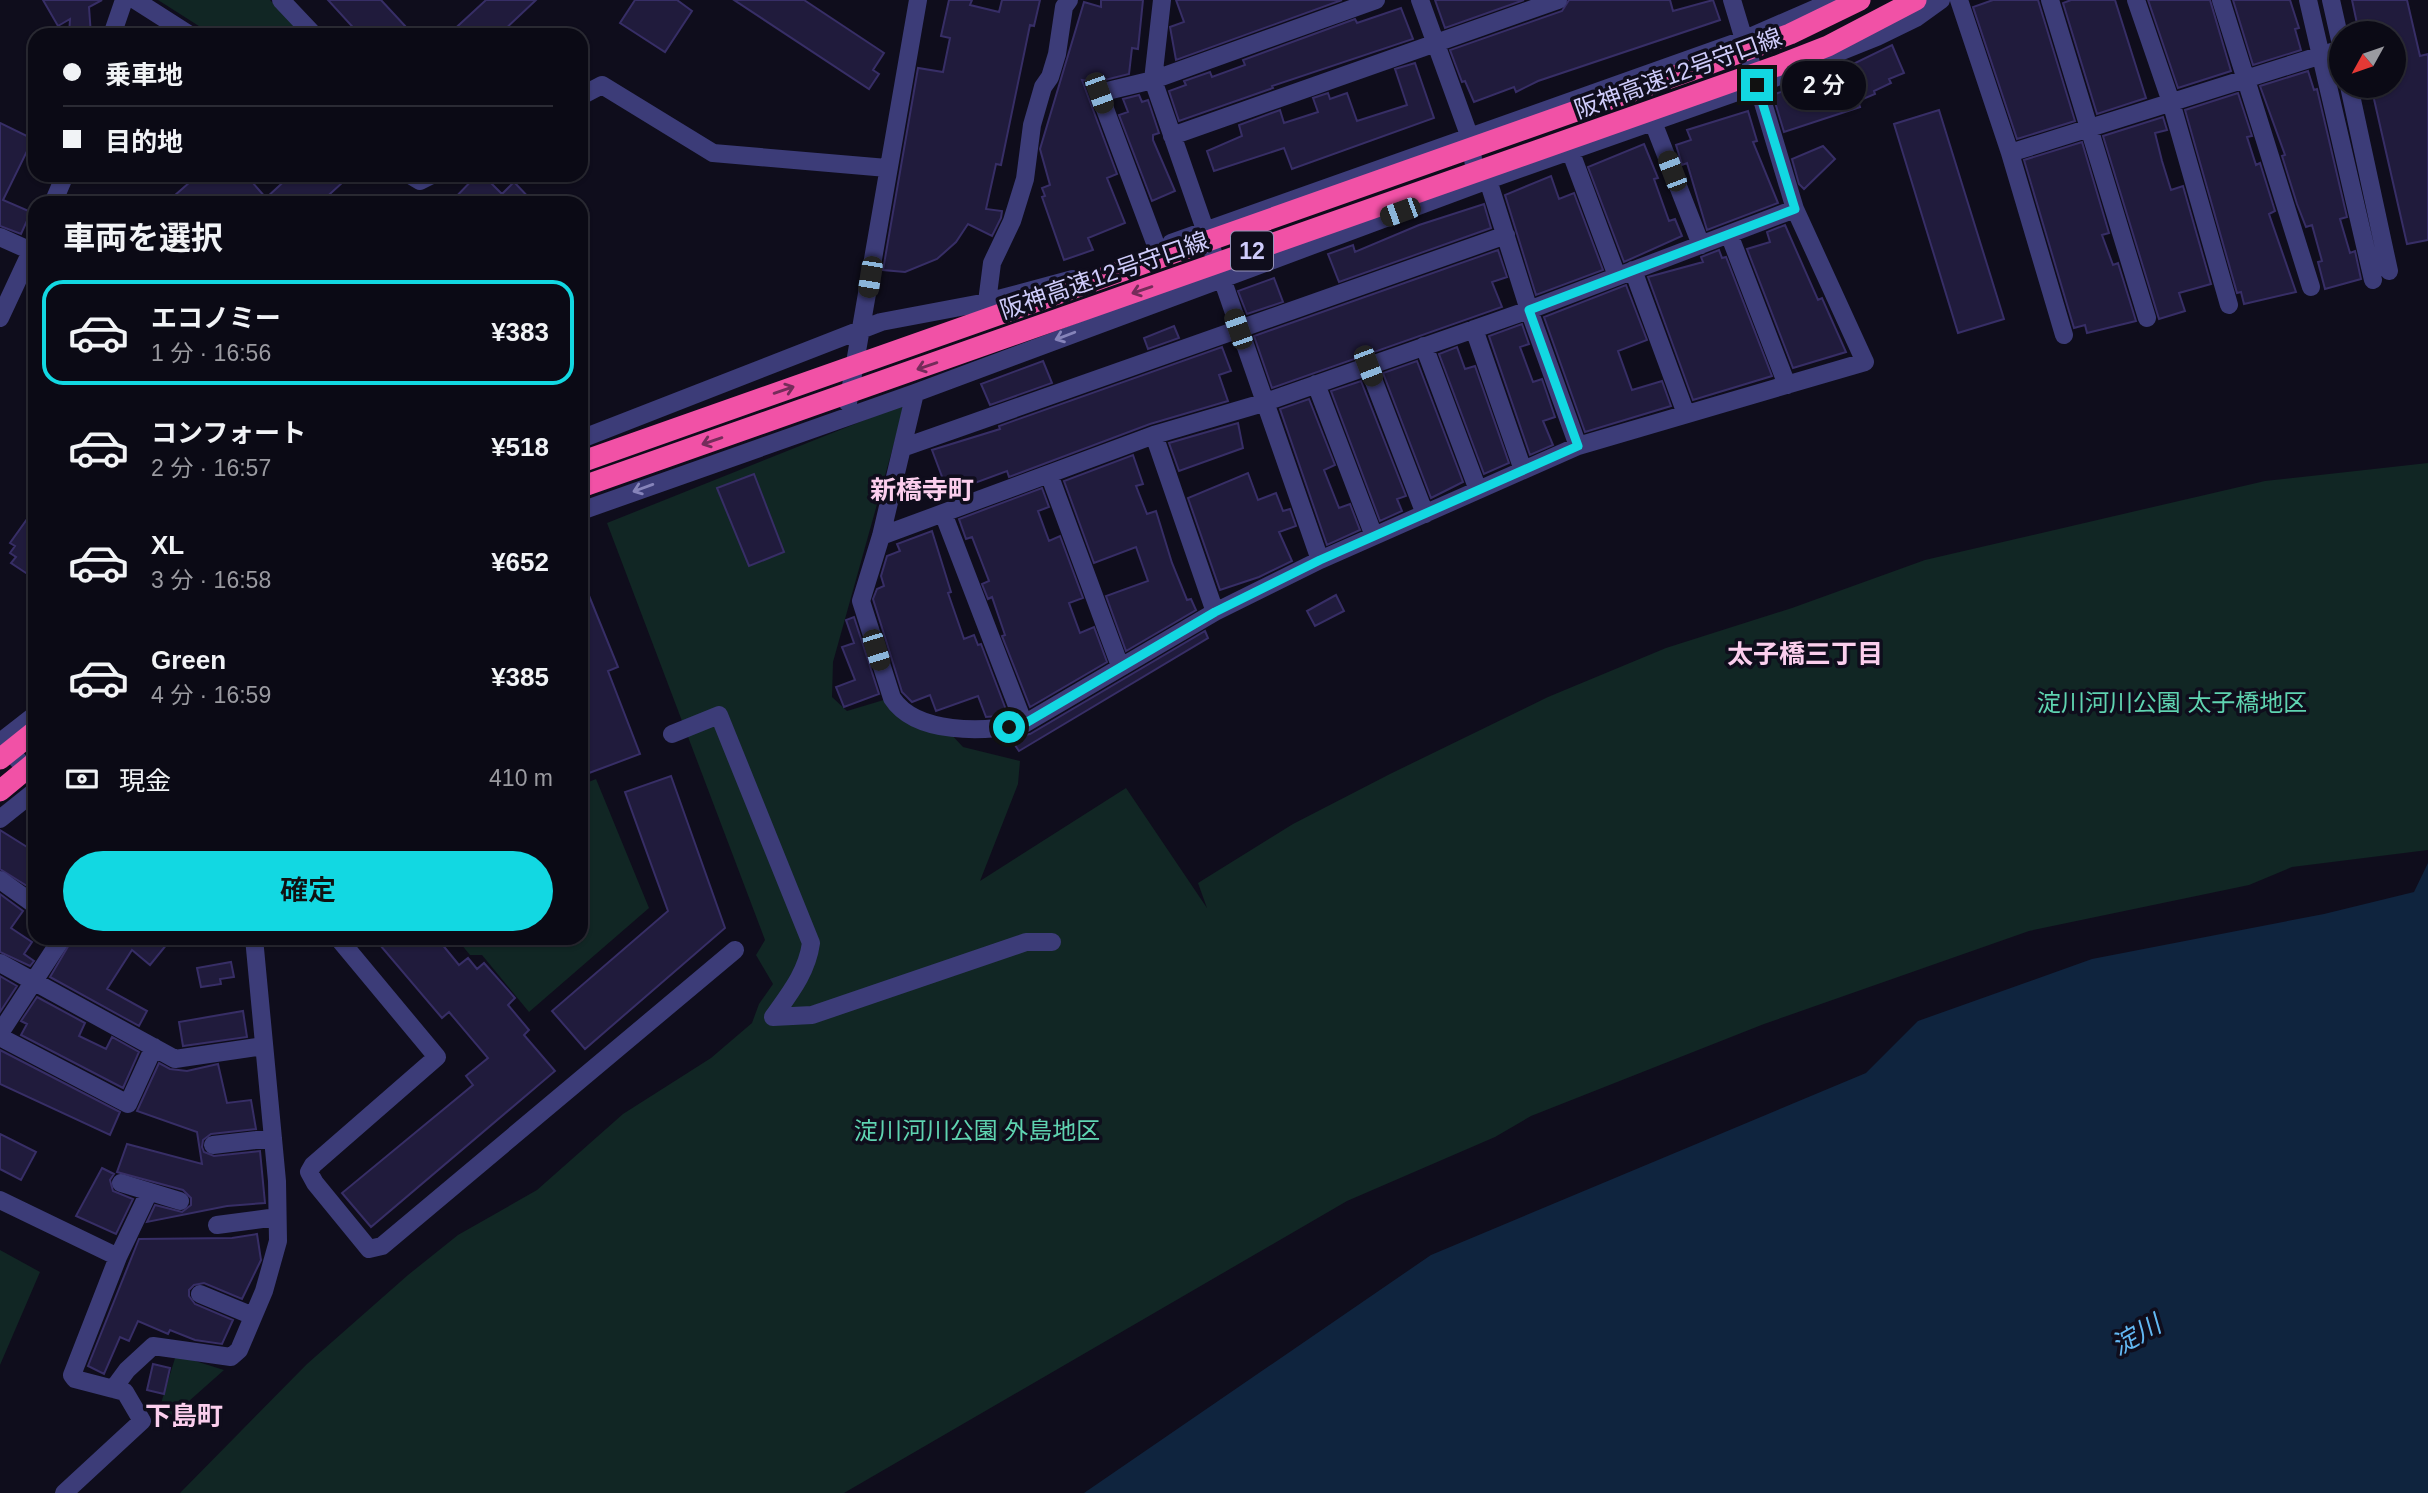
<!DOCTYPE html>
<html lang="ja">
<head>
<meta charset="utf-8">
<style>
  body { margin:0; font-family:Arial,"Noto Sans JP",sans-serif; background:#14131e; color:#f1f3f6; height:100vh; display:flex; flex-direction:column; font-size:26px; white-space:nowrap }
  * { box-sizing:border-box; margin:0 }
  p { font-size:23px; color:#9a9aa0 }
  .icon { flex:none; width:38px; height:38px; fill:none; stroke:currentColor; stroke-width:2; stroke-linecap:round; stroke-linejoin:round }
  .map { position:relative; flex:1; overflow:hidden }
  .drawer { position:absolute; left:28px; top:196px; width:560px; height:749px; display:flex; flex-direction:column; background:#0b0a15; border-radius:21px; box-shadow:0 2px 5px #0004,0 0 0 2px #2b2b34 }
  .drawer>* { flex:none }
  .guide { position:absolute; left:28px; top:28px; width:560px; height:154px; border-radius:21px; box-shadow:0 2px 5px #0004,0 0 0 2px #2b2b34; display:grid; align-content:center; height:154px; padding:0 35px; background:#0b0a15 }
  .needle { width:46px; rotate:230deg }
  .controls { position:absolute; left:2329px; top:21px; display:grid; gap:14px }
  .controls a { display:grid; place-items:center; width:77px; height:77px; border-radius:50%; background:#0b0a15; box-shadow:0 2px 5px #0004,0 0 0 2px #2b2b34; font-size:35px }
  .end { position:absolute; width:32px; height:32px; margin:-16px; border:9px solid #12d8e2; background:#111; box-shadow:0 0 0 4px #111 }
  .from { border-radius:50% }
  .bubble { position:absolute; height:49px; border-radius:24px; background:#0b0a15; box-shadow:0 2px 5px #0004,0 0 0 2px #2b2b34; font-size:23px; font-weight:600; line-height:49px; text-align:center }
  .car { position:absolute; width:21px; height:42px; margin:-21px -10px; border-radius:9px; box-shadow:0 0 5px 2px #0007; background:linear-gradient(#222 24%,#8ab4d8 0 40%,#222 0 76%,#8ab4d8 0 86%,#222 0) }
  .guide b { display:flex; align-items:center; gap:24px; height:66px; font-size:26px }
  .guide b+b { border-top:2px solid #2b2b34 }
  .guide i { width:18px; height:18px; background:#f1f3f6 }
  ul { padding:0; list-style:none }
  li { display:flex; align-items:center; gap:21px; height:105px; margin:0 14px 10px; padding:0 21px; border:4px solid transparent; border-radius:21px }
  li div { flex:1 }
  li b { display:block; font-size:26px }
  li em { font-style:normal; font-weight:600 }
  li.selected { border-color:#12d8e2 }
  li>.icon { width:63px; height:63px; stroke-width:1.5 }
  h2 { padding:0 35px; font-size:32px; line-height:84px }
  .pay { display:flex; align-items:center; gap:18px; height:77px; padding:0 35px; font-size:26px }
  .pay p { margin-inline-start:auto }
  .primary-button { display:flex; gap:14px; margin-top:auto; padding:14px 35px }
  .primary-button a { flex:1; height:80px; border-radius:42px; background:#12d8e2; color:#111; font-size:28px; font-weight:600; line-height:80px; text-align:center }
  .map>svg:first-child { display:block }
  .green { fill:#112624 }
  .water { fill:#0f243e }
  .building { fill:#201b3c; stroke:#372e66; stroke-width:2 }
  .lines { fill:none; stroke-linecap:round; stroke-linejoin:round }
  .minor { stroke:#3c3c78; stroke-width:18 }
  .highway-bridge { stroke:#f151a6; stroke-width:21 }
  .oneway { stroke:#752c5a }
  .oneway2 { stroke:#8684ba }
  .route { stroke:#12d8e2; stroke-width:9 }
  .labels { text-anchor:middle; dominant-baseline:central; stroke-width:7; stroke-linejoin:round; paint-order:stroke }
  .shield { fill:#0f0d1c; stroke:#9593b8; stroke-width:2 }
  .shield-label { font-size:23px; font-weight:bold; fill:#cfccfb }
  .street-label { font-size:24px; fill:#cfccfb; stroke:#0f0d1c }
  .park-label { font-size:24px; fill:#5fd4b1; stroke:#0f0d1c }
  .neighbourhood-label { font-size:26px; font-weight:bold; fill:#fbceed; stroke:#0f0d1c }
  .water-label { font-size:26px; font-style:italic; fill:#63b8f3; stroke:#0f0d1c }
</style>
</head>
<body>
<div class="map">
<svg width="2428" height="1493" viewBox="0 0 2428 1493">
  <rect width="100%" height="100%" fill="#0f0d1c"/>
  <path class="green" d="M158 0H270L297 28 293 35H213Z
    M905 404 833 662 832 697 847 711 887 699 949 732 963 747 1020 761 1018 784 980 881 1126 788 1207 908 1198 883 1293 824 1390 774 1548 697 1666 648 1792 608 1925 560 2265 481 2428 463V850L2292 867 2249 885 2029 931 1764 1024 1531 1116 1495 1137 1347 1201 844 1493H180L307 1364 408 1275 458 1235 537 1190 623 1114 711 1058 752 1023 759 1004 773 984 756 955 765 940 607 523Z
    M596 779 649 908 529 1012 482 955H470L456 938H581V785Z
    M0 1250 40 1272 0 1365Z
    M176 1355 224 1370 171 1417 158 1413Z"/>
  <path class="water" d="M2428 863V1493H1084L1431 1255 1866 1073 1918 1021 2092 959 2324 914 2414 892Z"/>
  <path class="building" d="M43 0H102L89 7 91 35H69L70 19 58 26Z
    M328 0H381L406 27 397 35H360Z
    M486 0H536L499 35H448Z
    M635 0H677L692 11 665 52 620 23Z
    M734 0H804L884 53 873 70 879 74 869 89Z
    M949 0H972L970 5 999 12 1002 0H1040L1034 26 1030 25 1001 165 996 164 986 209 1002 211 1001 218 992 236 968 224 956 242 937 259 905 272 883 270 918 68 943 72 950 38 941 36Z
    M1101 0H1143L1138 49 1132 48 1129 74 1097 82 1082 80 1117 174 1107 178 1125 223 1088 238 1093 250 1064 260 1042 197 1045 196 1042 188 1050 185 1040 149 1084 2 1101 7Z
    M1176 0H1342L1176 60 1170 27 1184 22Z
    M1435 0H1524L1445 28Z
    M1569 0H1670L1673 11 1713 0 1720 20 1538 81 1516 92 1514 87 1474 102 1465 81 1462 82 1450 50 1562 11Z
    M1993 0H2038L2075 121 2017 139 1973 7Z
    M2071 0H2115L2146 98 2097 114 2063 3Z
    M2148 0H2210L2231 71 2178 88Z
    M2233 0H2290L2299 28 2295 29 2301 50 2253 65Z
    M2352 0H2407L2420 56 2428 54V240L2407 244 2371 86H2394V33H2359Z
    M1401 8 1413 39 1272 86 1273 88 1179 121 1169 91 1186 85 1184 81 1210 72 1212 77 1245 65 1243 60 1355 19 1357 23Z
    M1892 45 1904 73 1889 79 1891 83 1874 91 1875 94 1858 101 1860 107 1784 132 1774 99 1775 94 1808 83 1811 91 1839 80 1837 75 1851 71 1849 66Z
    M1415 63 1434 118 1292 169 1284 148 1214 171 1207 151 1242 136 1239 125 1280 110 1284 123 1318 112 1313 98 1328 93 1330 99 1347 93 1357 121 1407 105 1395 69Z
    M2308 71 2314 90 2317 89 2347 217 2340 219 2350 253 2355 251 2361 279 2325 289 2318 262 2322 261 2312 225 2306 227 2297 204 2282 156 2285 155 2260 86Z
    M2238 93 2252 136 2247 137 2256 165 2260 163 2275 211 2269 214 2296 292 2244 304 2241 292 2237 293 2185 110Z
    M1139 95 1142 102 1148 100 1159 133 1153 135V140L1175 191 1152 201 1119 115 1128 112 1123 99Z
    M1939 110 2004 319 1958 333 1894 124Z
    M1748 111 1757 141 1753 142 1778 203 1707 230 1687 163 1682 165 1676 145 1691 140 1687 130Z
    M2163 117 2167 130 2155 133 2162 161 2171 190 2183 186 2211 284 2179 293 2185 311 2159 319 2103 136Z
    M0 123 33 139 3 200 31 212 21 234 0 226Z
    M2082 142 2109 233 2102 235 2113 265 2118 263 2136 321 2087 333 2085 325 2074 328 2024 160Z
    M1644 144 1658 178 1654 179 1669 221 1675 219 1682 236 1624 262 1588 167Z
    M1823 146 1835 159 1804 189 1799 184 1792 159Z
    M198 175H246L266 198 291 175H335L342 183 320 203H166Z
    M477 175H483L502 194 514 182 534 203H450Z
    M1551 176 1559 199 1574 193 1603 270 1536 295 1505 195Z
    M1484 204 1491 228 1339 282 1328 254 1353 245 1355 252 1419 225Z
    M1785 225 1818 300 1822 298 1846 352 1793 368 1747 249 1770 242 1767 232Z
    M1498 250 1507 277 1492 282 1502 307 1272 388 1254 336Z
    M1719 250 1722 258 1726 257 1772 376 1693 400 1648 277 1703 262 1701 257Z
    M1274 278 1283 302 1247 314 1238 291Z
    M1626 285 1647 340 1618 351 1632 390 1662 381 1671 406 1585 432 1544 317Z
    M1522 324 1529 344 1520 347 1533 382 1542 379 1555 417 1543 421 1553 445 1530 455 1489 336Z
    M1174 326 1179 338 1148 349 1144 338Z
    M1222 347 1231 371 1219 375 1228 401 1150 424 1009 477 1007 471 969 485 971 491 950 498 932 450 1000 429 999 426Z
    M1457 347 1465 369 1475 366 1509 463 1484 474 1439 354Z
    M1043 361 1052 383 990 405 981 384Z
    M1417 361 1463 482 1431 498 1383 373Z
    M1361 381 1406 496 1397 499 1402 511 1380 521 1331 391Z
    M1309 399 1335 465 1324 470 1339 508 1350 504 1360 530 1327 545 1280 409Z
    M1238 423 1243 448 1179 471 1169 443Z
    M1133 455 1143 484 1136 486 1147 514 1156 511 1172 563 1187 600 1191 599 1196 610 1126 651 1106 596 1148 581 1136 547 1094 563 1064 481Z
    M1248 473 1258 500 1276 493 1283 511 1290 509 1296 526 1279 532 1292 561 1259 577 1220 590 1188 498Z
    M754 474 784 552 749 566 717 488Z
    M1042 488 1049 507 1038 511 1049 541 1060 536 1083 598 1069 603 1080 633 1094 627 1107 662 1030 707 1002 636 1005 635 992 597 988 599 982 584 989 581 972 537 966 539 959 519Z
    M35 508V579L11 563 16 557 10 553 15 546 10 543Z
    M932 531 951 592 948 593 964 639 974 635 978 645 981 644 1008 715 986 717 978 696 936 711 930 695 912 702 902 692 873 599 877 589 884 586 881 576 887 556 900 551 897 544Z
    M581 576 618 667 608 671 640 754 581 776Z
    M1336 595 1344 611 1315 626 1307 611Z
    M854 617 879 694 844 707 836 687 855 680 842 647 854 643 846 620Z
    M1205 631 1208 638 1019 751 1010 738 1030 734Z
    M671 776 725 928 585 1049 552 1011 668 911 625 792Z
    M0 830 35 852V891L0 869Z
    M0 894 23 911 11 928 32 942 24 954 34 961 30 966 0 952Z
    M73 938H172L150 965 132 950 107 989 147 1011 139 1026 50 977Z
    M374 938H437L459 965 468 958 477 969 484 963 515 998 508 1005 529 1030 524 1035 555 1071 371 1227 342 1193 473 1085 466 1076 488 1058 449 1012 442 1018Z
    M231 962 234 977 220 979 221 984 201 987 197 968Z
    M0 976 17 986 0 1012Z
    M37 997 85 1023 79 1036 106 1049 112 1037 139 1052 123 1088 21 1035 27 1024 21 1021Z
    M243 1011 247 1037 183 1046 179 1022Z
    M0 1050 120 1112 110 1135 0 1084Z
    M159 1063 170 1069 187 1071 218 1064 227 1103 251 1100 256 1129 211 1134 203 1140 202 1147 204 1152 214 1156 260 1151 265 1203 227 1206 147 1222 155 1205 182 1212 191 1205V1198L183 1190 117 1172 127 1144 202 1164 197 1132 137 1111Z
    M0 1134 36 1152 21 1180 0 1169Z
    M102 1168 114 1174 110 1180 113 1191 133 1199 116 1234 76 1216Z
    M257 1234 261 1260 242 1299 204 1283 194 1285 189 1290V1296L195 1304 233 1320 222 1344 195 1340 170 1330 168 1334 138 1321 129 1341 120 1337 104 1374 88 1366 139 1239 232 1238Z
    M153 1364 170 1368 164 1394 147 1390Z"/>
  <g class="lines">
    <path class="minor" d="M135 0 190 35
      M281 0 314 35
      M1162 0 1153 80 1320 560
      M1420 0 1469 135 1477 183
      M1959 0 2010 153 2064 335
      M2050 0 2147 318
      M2136 0 2171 102 2229 305
      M2221 0 2311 287
      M2308 0 2373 280
      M2331 0 2342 49
      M112 35 124 0
      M2349 86 2389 271
      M581 96 602 85 713 153 887 168
      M1653 122 1701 245
      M1172 136 1558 0
      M1570 150 1617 276
      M2010 153 2341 49
      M410 175 420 181 432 175
      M1488 180 1529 310 1578 446
      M53 203 65 175
      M1729 234 1787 385
      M0 237 31 251
      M1171 243 1743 40 1835 0
      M1157 248 1099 93 1153 80 1376 0
      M1633 270 1686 414
      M987 302 992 263 1012 221 1025 179 1032 125 1043 87 1050 77 1057 54 1064 7 1069 0
      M0 318 35 243
      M1474 329 1523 470
      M1424 346 1478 490
      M1368 366 1425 514
      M1316 384 1374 536
      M915 393 881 536 861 601 892 698C916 735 984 732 1024 724L1215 612 1320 560 1578 446 1865 362 1795 209 1732 0
      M848 403 918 0
      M1154 435 1215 612
      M581 439 881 322 987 302 1073 279
      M902 448 1506 235
      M1049 474 1120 666
      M581 511 915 393 1488 180 1757 85 1877 37 1916 18 1941 0
      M943 513 1024 724
      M881 536 1154 435 1263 403 1529 310 1795 209
      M672 734 719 715 811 943C807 972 790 993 773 1017
      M0 740 35 779
      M0 742 35 715
      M0 819 35 791
      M0 880 35 905
      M338 938 437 1057 313 1165 309 1172 315 1183 369 1249 382 1246 735 950
      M0 963 175 1059 264 1046
      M773 1017 812 1015 1026 942H1052
      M0 1033 62 938
      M0 1037 128 1104 154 1047
      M213 1145 273 1138
      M121 1183 180 1201
      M0 1200 118 1257 72 1375 75 1379 125 1392 142 1421 64 1493
      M217 1225 277 1217
      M118 1257 149 1192
      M200 1294 253 1316
      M113 1389 127 1370 153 1346 231 1357 239 1350 264 1291 278 1241 277 1181 254 938"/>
    <path class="highway-bridge" d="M581 462 1698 68 1790 34 1860 0
      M581 487 1777 66 1828 46 1916 0
      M0 759 35 731
      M0 791 35 762"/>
  </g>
  <defs><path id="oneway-shaft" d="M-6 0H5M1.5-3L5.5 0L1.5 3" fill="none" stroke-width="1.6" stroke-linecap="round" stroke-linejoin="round" transform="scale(1.75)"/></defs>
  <g class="oneway">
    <use href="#oneway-shaft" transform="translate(1142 290) rotate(161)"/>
    <use href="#oneway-shaft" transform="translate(927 366) rotate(161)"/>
    <use href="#oneway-shaft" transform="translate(784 390) rotate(-19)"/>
    <use href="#oneway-shaft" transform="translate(712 441) rotate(161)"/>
  </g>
  <g class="oneway2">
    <use href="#oneway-shaft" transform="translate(1065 336) rotate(159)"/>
    <use href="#oneway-shaft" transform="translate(643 488) rotate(160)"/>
  </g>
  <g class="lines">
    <path class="route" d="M1009 727 1024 724 1215 612 1320 560 1578 446 1529 310 1795 209 1757 85"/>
  </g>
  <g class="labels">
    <rect class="shield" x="1231" y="231.5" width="42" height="39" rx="5"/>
    <g class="shield-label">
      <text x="1252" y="251">12</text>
    </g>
    <g class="street-label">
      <text transform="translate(1678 73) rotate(-20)">阪神高速12号守口線</text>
      <text transform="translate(1104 275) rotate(-19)">阪神高速12号守口線</text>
    </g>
    <g class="park-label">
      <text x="2172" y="702">淀川河川公園 太子橋地区</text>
      <text x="977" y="1130">淀川河川公園 外島地区</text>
    </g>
    <g class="neighbourhood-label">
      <text x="922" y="490">新橋寺町</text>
      <text x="1805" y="654">太子橋三丁目</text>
      <text x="184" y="1416">下島町</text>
    </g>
    <g class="water-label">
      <text transform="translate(2136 1335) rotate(-30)">淀川</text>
    </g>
  </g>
</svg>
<div class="controls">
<a><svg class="needle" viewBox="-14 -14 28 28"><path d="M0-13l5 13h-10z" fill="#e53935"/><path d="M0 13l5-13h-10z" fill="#9a9aa0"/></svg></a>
</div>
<i class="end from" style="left:1009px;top:727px"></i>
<i class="end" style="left:1757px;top:85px"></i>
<div class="bubble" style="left:1782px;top:61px;width:84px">2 分</div>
<i class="car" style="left:1099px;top:93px;rotate:160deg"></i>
<i class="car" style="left:1672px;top:171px;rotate:339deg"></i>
<i class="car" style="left:1400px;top:212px;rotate:250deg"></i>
<i class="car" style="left:870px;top:277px;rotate:189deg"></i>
<i class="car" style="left:1238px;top:329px;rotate:341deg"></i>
<i class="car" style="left:1368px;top:366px;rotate:159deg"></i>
<i class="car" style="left:876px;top:650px;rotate:163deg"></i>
<div class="guide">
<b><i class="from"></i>乗車地</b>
<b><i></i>目的地</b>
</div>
<section class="drawer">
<h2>車両を選択</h2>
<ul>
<li class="selected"><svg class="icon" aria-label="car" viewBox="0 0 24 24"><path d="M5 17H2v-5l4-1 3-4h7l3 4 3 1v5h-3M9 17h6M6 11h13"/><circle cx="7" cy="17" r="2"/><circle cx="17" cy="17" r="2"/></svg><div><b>エコノミー</b><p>1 分 · 16:56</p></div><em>¥383</em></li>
<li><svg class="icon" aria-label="car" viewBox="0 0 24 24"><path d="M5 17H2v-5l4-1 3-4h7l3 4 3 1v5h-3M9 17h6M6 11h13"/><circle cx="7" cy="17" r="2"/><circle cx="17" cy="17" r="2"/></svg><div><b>コンフォート</b><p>2 分 · 16:57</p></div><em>¥518</em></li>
<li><svg class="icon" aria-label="car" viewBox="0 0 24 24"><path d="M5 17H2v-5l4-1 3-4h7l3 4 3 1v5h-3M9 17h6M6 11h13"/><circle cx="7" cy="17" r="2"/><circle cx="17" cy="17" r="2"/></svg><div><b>XL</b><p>3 分 · 16:58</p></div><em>¥652</em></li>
<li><svg class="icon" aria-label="car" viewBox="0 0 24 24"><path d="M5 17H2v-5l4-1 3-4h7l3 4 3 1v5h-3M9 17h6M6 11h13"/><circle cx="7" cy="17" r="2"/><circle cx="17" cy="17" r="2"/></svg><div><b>Green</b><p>4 分 · 16:59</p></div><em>¥385</em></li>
</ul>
<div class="pay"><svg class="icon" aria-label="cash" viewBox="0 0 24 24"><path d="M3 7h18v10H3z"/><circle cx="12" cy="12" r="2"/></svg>現金<p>410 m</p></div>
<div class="primary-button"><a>確定</a></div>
</section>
</div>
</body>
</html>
